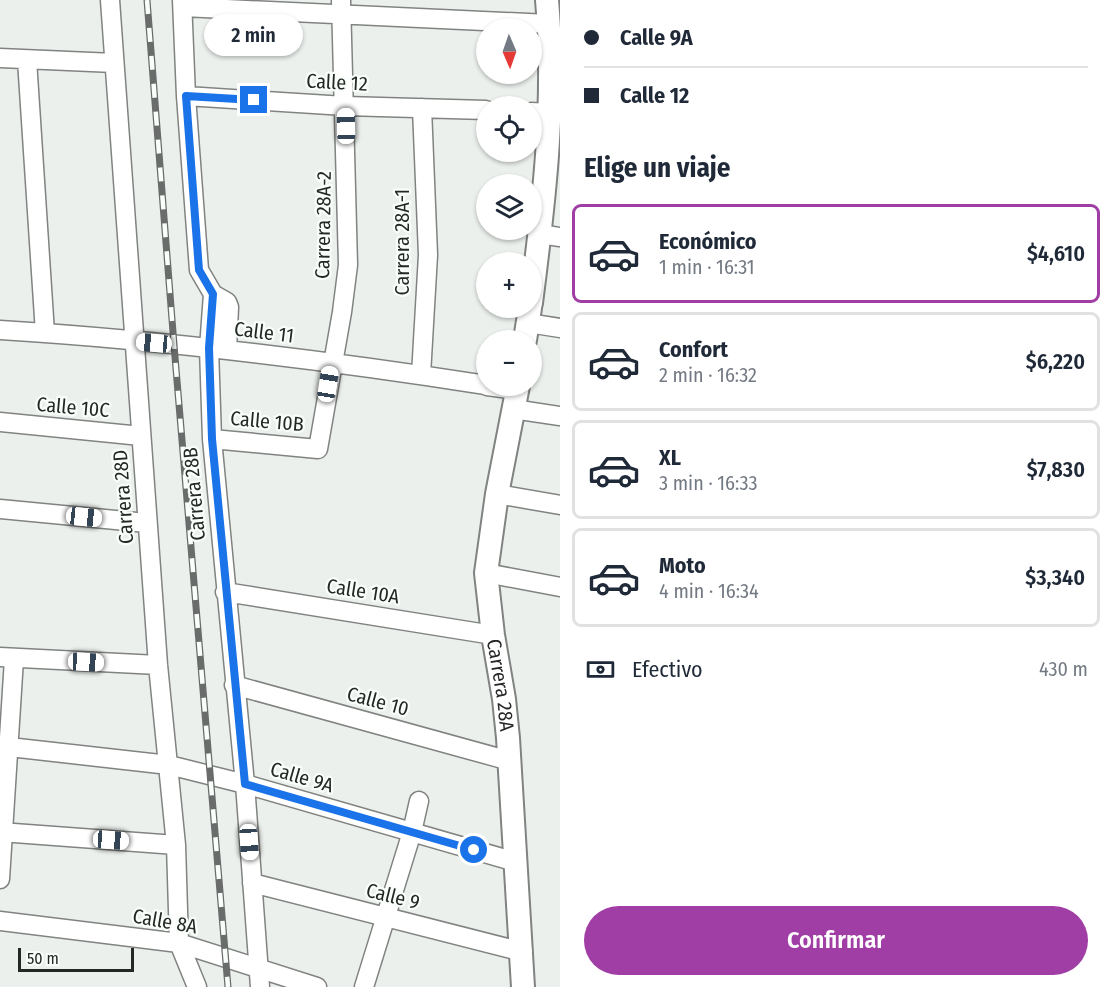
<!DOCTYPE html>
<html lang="es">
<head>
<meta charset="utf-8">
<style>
  body { margin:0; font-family:"Fira Sans Condensed",sans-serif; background:#f6f6f7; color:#1f2937; height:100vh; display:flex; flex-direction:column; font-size:22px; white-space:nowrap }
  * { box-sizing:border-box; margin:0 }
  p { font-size:20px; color:#747a83 }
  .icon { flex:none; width:33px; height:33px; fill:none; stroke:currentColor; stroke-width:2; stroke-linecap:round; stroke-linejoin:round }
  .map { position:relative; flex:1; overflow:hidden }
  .details { display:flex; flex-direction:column; background:#fff; width:552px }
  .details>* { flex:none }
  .hud { display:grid; align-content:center; height:132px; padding:0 24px; background:#fff }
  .needle { width:39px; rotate:178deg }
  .tools { position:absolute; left:476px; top:18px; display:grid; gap:12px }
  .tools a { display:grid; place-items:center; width:66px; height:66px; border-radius:50%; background:#fff; box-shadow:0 2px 4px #0004; font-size:30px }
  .scale { position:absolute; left:18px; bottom:15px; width:116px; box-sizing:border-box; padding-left:6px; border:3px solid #252725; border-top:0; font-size:16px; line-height:21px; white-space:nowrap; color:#252725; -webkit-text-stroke:4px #f9fefa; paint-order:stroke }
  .end { position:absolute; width:27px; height:27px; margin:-14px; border:8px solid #1a73e8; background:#fff; box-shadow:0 0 0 3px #fff }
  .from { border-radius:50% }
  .bubble { position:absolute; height:42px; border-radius:21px; background:#fff; box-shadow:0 2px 4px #0004; font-size:20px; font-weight:600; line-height:42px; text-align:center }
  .car { position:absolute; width:18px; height:36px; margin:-18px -9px; border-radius:8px; box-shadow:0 0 4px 2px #0007; background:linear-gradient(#fff 24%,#345 0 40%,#fff 0 76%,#345 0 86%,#fff 0) }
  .hud b { display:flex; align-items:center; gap:21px; height:57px; font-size:22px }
  .hud b+b { border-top:2px solid #e0e1e3 }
  .hud i { width:15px; height:15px; background:#1f2937 }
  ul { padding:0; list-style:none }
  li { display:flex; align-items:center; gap:18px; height:99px; margin:0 12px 9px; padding:0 12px; border:3px solid #e0e1e3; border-radius:9px }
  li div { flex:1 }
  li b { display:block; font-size:22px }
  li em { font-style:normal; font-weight:600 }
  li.selected { border-color:#a03ea5 }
  li>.icon { width:54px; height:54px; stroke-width:1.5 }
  h2 { padding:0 24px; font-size:27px; line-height:72px }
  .pay { display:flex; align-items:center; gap:15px; height:66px; padding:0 24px; font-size:22px }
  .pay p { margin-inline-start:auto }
  .cta { display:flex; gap:12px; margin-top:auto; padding:12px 24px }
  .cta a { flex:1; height:69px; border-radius:36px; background:#a03ea5; color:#fff; font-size:24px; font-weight:600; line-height:69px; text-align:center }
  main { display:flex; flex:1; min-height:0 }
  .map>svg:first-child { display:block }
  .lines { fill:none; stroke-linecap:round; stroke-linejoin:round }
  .minor-casing { stroke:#808380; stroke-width:21 }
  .tertiary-casing { stroke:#808380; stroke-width:26 }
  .minor { stroke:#fff; stroke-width:18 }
  .tertiary { stroke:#fff; stroke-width:22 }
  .rail-casing { stroke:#696c6a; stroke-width:7 }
  .rail { stroke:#f9fefa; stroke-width:4.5; stroke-dasharray:14; stroke-linecap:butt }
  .route { stroke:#1a73e8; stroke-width:8 }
  .labels { text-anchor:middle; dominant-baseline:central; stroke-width:4.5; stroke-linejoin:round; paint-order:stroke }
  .street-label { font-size:20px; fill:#252725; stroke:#f9fefa }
</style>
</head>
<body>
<main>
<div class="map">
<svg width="560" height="987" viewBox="0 0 560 987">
  <rect width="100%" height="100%" fill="#ecf0ed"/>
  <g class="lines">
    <defs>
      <path id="minor" d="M110 0 158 665 176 845 179 943 197 987
        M182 0 186 96 199 270 213 294 209 348 212 439 245 784 260 987
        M183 7 549 24
        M0 58 114 63
        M27 60 45 333
        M186 96 345 106 486 110
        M531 112 550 113
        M540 234 560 237
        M213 294 227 302 229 307 227 350
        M528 323 560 328
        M0 330C163 340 325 360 486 385
        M421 375 428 255 422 108
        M487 386 517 390
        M513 409 560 416
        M0 422 141 436
        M212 439 318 449 342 312 348 265 341 0
        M497 494 560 505
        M0 509 147 523
        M486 573 560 587
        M225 592 493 635
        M0 657 158 665
        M234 685 510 761
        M0 746 169 765 245 784 516 862
        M0 832 176 845
        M0 879 14 659
        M252 883 523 952
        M0 921 179 943 317 987
        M364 987 412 832 419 801"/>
      <g id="tertiary">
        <path d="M531 303C544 202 556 102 547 0"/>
        <path d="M525 340 530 308"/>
        <path id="s1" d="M518 386 497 494 486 573 493 635 504 699 508 738 523 987"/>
      </g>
    </defs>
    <use href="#minor" class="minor-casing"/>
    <use href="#tertiary" class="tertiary-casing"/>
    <use href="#minor" class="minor"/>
    <use href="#tertiary" class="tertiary"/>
    <defs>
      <path id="rail" d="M147 0 174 345 228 987"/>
    </defs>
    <use href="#rail" class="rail-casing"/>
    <use href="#rail" class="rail"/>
  </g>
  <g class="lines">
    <path class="route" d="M254 100 186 96 199 270 213 294 209 348 212 439 245 784 474 850"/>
  </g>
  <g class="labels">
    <g class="street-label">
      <text transform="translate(337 82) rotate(3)">Calle 12</text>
      <text transform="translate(323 225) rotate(-89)">Carrera 28A-2</text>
      <text transform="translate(402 242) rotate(-90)">Carrera 28A-1</text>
      <text transform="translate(264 332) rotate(7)">Calle 11</text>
      <text transform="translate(73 407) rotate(5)">Calle 10C</text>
      <text transform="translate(267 421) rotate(5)">Calle 10B</text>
      <text transform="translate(194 494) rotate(-95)">Carrera 28B</text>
      <text transform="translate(123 497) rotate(-94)">Carrera 28D</text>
      <text transform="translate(363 591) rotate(9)">Calle 10A</text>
      <text stroke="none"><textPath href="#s1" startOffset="303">Carrera 28A</textPath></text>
      <text transform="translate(378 701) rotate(15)">Calle 10</text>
      <text transform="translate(302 777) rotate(16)">Calle 9A</text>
      <text transform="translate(393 896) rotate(14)">Calle 9</text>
      <text transform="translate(165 921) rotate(10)">Calle 8A</text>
    </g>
  </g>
</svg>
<div class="tools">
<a><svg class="needle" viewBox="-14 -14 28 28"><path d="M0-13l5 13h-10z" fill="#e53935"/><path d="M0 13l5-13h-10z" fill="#747a83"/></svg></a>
<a><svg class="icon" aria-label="locate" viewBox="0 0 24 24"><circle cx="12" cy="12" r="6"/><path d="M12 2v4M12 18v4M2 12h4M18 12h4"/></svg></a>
<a><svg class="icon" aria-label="layers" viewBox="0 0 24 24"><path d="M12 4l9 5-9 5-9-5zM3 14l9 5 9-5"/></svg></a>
<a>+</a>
<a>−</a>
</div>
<div class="scale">50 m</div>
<i class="end from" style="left:474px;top:850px"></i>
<i class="end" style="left:254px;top:100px"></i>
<div class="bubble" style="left:204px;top:14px;width:99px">2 min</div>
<i class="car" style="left:346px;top:126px;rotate:359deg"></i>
<i class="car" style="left:154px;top:343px;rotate:275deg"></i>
<i class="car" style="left:328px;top:384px;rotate:9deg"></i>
<i class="car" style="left:84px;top:517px;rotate:96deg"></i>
<i class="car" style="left:86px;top:662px;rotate:93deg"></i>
<i class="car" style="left:111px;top:840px;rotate:94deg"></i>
<i class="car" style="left:249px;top:842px;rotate:176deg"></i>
</div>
<section class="details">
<div class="hud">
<b><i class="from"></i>Calle 9A</b>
<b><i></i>Calle 12</b>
</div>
<h2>Elige un viaje</h2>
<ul>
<li class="selected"><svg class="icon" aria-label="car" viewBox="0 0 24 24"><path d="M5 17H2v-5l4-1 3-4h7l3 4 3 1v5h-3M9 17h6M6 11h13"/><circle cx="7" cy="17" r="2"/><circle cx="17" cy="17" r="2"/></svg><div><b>Económico</b><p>1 min · 16:31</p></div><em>$4,610</em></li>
<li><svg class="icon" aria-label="car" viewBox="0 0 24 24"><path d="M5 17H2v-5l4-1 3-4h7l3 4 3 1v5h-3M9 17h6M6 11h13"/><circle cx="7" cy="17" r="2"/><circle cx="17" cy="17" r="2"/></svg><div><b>Confort</b><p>2 min · 16:32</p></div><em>$6,220</em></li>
<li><svg class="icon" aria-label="car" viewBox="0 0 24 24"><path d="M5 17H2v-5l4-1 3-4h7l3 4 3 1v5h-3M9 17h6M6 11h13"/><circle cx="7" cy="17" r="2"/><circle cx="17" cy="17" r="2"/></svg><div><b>XL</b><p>3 min · 16:33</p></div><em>$7,830</em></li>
<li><svg class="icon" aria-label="car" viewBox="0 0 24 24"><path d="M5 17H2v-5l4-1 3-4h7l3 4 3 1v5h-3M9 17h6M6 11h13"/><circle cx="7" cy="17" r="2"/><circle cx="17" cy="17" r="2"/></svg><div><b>Moto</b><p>4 min · 16:34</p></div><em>$3,340</em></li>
</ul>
<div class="pay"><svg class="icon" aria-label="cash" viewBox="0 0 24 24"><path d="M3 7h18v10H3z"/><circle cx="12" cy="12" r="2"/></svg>Efectivo<p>430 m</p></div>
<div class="cta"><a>Confirmar</a></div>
</section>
</main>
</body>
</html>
